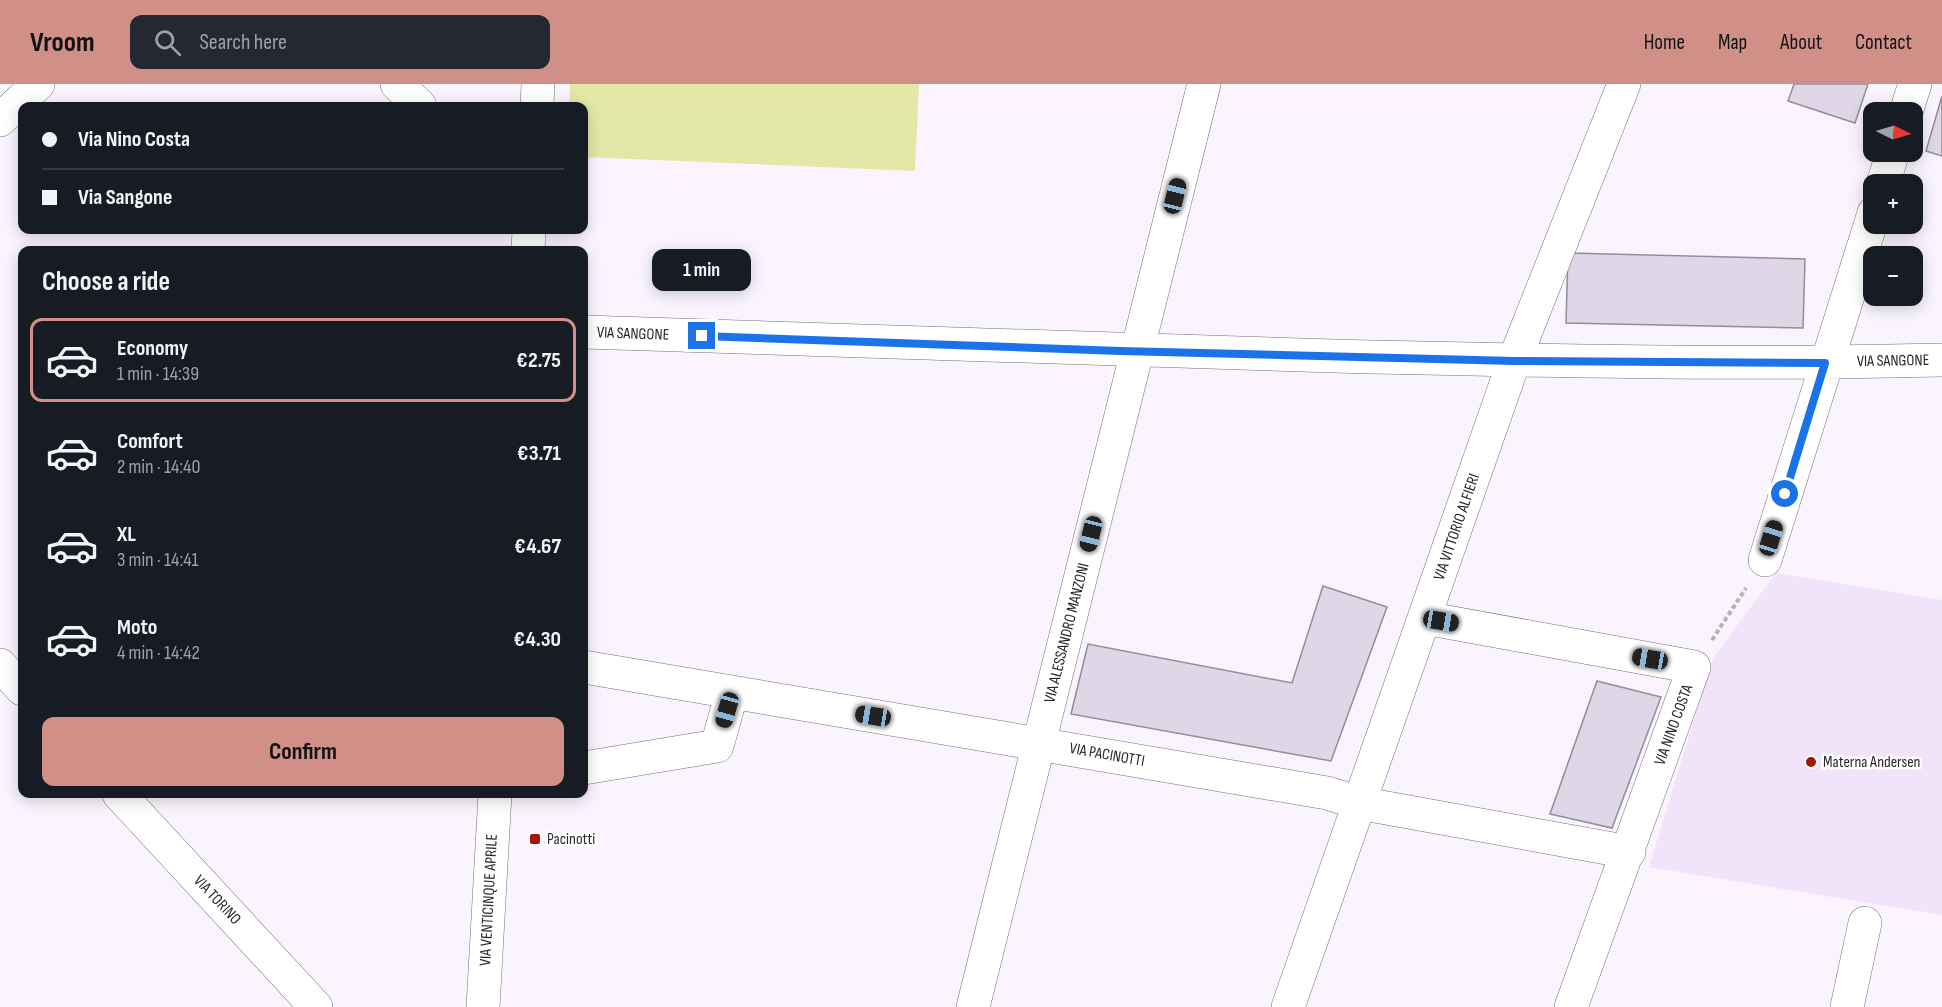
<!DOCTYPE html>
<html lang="en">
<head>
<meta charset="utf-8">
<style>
  body { margin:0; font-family:"Sofia Sans Condensed",sans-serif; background:#242831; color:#f1f3f6; height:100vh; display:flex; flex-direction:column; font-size:22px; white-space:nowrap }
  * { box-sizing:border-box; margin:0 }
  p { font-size:20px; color:#9ea1a6 }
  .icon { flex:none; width:33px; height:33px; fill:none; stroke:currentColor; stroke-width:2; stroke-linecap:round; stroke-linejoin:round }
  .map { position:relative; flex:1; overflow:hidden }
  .sheet { position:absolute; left:18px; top:162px; width:570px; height:552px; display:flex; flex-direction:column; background:#171b24; border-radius:12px; box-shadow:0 3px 15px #0003 }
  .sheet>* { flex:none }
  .guide { position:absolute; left:18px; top:18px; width:570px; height:132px; border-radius:12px; box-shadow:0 3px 15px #0003; display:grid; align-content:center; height:132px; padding:0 24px; background:#171b24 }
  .needle { width:39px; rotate:95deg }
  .controls { position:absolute; left:1863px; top:18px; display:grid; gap:12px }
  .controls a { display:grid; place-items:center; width:60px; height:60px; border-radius:12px; background:#171b24; box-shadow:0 3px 15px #0003; font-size:30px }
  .end { position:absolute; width:27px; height:27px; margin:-14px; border:8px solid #1a73e8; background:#fff; box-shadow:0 0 0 3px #fff }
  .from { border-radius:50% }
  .bubble { position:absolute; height:42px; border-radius:12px; background:#171b24; box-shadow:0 3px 15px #0003; font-size:20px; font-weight:700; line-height:42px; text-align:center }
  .car { position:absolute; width:18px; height:36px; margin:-18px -9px; border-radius:8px; box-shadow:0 0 4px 2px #0007; background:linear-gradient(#222 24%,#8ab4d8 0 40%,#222 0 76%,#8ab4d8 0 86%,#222 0) }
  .guide b { display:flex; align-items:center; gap:21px; height:57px; font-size:22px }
  .guide b+b { border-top:2px solid #363941 }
  .guide i { width:15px; height:15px; background:#f1f3f6 }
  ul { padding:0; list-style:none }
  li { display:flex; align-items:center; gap:18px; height:84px; margin:0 12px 9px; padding:0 12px; border:3px solid transparent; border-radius:12px }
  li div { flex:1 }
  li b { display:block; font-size:22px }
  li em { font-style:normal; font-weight:700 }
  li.current { border-color:#d09088 }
  li>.icon { width:54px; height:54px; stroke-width:1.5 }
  h2 { padding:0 24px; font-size:27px; line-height:72px }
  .cta { display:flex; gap:12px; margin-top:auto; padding:12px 24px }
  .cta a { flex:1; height:69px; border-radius:12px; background:#d09088; color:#111; font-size:24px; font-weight:700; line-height:69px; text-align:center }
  header { display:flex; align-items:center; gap:36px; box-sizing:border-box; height:84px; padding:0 30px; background:#d09088; color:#111 }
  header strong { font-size:28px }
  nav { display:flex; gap:33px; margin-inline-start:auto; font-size:21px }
  .search { width:420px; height:54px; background:#242831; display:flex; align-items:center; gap:15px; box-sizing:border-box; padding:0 21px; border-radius:12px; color:#9ea1a6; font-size:22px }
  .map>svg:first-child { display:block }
  .built { fill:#f1e3fa }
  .green { fill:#e2e9a7 }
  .building { fill:#ded7e7; stroke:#928c9b; stroke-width:1.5 }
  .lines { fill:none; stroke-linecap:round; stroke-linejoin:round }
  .minor-casing { stroke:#766e7c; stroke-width:34 }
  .major-casing { stroke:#766e7c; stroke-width:34 }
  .path { stroke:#b6b1b9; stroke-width:4; stroke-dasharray:4.5 3; stroke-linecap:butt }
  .minor { stroke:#fff; stroke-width:33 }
  .major { stroke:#fff; stroke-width:33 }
  .route { stroke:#1a73e8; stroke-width:8 }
  .poi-dot { fill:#a71602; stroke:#fff; stroke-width:2 }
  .labels { text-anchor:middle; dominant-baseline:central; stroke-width:5; stroke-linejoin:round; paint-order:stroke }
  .street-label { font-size:16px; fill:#29262b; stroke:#fff }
  .poi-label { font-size:16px; fill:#29262b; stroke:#fff; text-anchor:start }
</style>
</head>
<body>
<header>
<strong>Vroom</strong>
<div class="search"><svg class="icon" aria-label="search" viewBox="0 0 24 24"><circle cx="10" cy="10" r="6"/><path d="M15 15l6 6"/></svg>Search here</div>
<nav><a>Home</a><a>Map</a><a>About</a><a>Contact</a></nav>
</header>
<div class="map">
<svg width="1942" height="923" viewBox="0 0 1942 923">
  <rect width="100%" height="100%" fill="#f9f4fd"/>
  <path class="built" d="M1776 489 1942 516V831L1649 783 1713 574Z"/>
  <path class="green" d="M570 0H919L915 87 584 73V22H569Z"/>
  <path class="building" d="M1794 0H1868L1855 39 1788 17Z
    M1942 12V72L1926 67Z
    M1568 169 1805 175 1803 244 1566 239Z
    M1323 502 1387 523 1331 677 1071 630 1088 560 1292 599Z
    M1597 597 1661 613 1612 744 1550 730Z"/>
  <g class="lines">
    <defs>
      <path id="minor" d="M397 0 420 22
        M537 22 538 0
        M1906 28 1915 0
        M0 36 38 0
        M1883 100 1893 68
        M528 166 529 146
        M584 248C834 257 1084 266 1334 272 1537 277 1739 281 1942 276
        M1765 476 1874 129
        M1425 534 1694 583 1571 923
        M584 583 1327 709 1359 719 1629 768
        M584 684 717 662 732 608
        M483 923 495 710
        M973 923 1204 0
        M1288 923 1514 277 1624 0
        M1847 923 1865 839"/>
      <path id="major" d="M0 581 22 605
        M119 710 316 923"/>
    </defs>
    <use href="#minor" class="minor-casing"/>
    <use href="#major" class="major-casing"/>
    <path class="path" d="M1712 556 1746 504"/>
    <use href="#minor" class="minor"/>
    <use href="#major" class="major"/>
  </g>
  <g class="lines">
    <path class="route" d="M702 252 1120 267 1514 277 1825 279 1785 410"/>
  </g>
  <g class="poi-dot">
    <circle cx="1811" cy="678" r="6"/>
    <rect x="529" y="749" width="12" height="12" rx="3"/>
  </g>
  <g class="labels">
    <g class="street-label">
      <text transform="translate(633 250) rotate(2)">VIA SANGONE</text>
      <text transform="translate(1893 277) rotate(-1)">VIA SANGONE</text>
      <text transform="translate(1457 443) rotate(-71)">VIA VITTORIO ALFIERI</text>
      <text transform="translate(1067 549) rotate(-76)">VIA ALESSANDRO MANZONI</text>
      <text transform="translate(1674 641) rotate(-70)">VIA NINO COSTA</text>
      <text transform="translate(1107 671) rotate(10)">VIA PACINOTTI</text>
      <text transform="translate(217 816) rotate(47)">VIA TORINO</text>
      <text transform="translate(489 816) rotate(-87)">VIA VENTICINQUE APRILE</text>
    </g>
    <g class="poi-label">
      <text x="1823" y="678">Materna Andersen</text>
      <text x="547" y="755">Pacinotti</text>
    </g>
  </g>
</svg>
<div class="controls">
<a><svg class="needle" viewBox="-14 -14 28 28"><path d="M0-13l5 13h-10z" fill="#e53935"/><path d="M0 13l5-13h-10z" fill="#9ea1a6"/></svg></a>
<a>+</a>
<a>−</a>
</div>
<i class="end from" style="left:1785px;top:410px"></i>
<i class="end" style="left:702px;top:252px"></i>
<div class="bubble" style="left:652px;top:165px;width:99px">1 min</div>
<i class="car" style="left:1175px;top:112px;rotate:14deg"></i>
<i class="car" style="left:1091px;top:450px;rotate:194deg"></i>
<i class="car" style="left:1771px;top:454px;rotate:17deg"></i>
<i class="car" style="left:1441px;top:537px;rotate:100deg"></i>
<i class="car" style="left:1650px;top:575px;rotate:280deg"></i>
<i class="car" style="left:727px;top:626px;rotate:196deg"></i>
<i class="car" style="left:873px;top:632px;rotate:279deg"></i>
<div class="guide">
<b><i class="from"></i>Via Nino Costa</b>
<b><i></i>Via Sangone</b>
</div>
<section class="sheet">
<h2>Choose a ride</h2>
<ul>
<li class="current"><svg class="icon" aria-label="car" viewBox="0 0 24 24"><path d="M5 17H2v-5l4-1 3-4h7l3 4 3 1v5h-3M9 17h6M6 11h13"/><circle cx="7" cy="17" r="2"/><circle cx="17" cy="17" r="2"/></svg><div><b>Economy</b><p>1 min · 14:39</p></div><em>€2.75</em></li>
<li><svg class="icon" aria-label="car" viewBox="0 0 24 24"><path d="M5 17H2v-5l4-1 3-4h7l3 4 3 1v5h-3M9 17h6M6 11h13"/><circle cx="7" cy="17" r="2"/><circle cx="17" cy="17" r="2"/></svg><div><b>Comfort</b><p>2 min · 14:40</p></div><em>€3.71</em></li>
<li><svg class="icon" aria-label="car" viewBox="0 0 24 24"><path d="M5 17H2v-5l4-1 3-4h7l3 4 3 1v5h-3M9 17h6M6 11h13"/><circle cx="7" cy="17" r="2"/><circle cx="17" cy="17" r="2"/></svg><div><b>XL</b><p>3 min · 14:41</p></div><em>€4.67</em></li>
<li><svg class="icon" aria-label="car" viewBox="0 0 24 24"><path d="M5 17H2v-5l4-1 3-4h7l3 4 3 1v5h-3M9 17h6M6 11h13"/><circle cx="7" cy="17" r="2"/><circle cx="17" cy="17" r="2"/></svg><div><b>Moto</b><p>4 min · 14:42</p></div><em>€4.30</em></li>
</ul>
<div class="cta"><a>Confirm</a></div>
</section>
</div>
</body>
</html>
